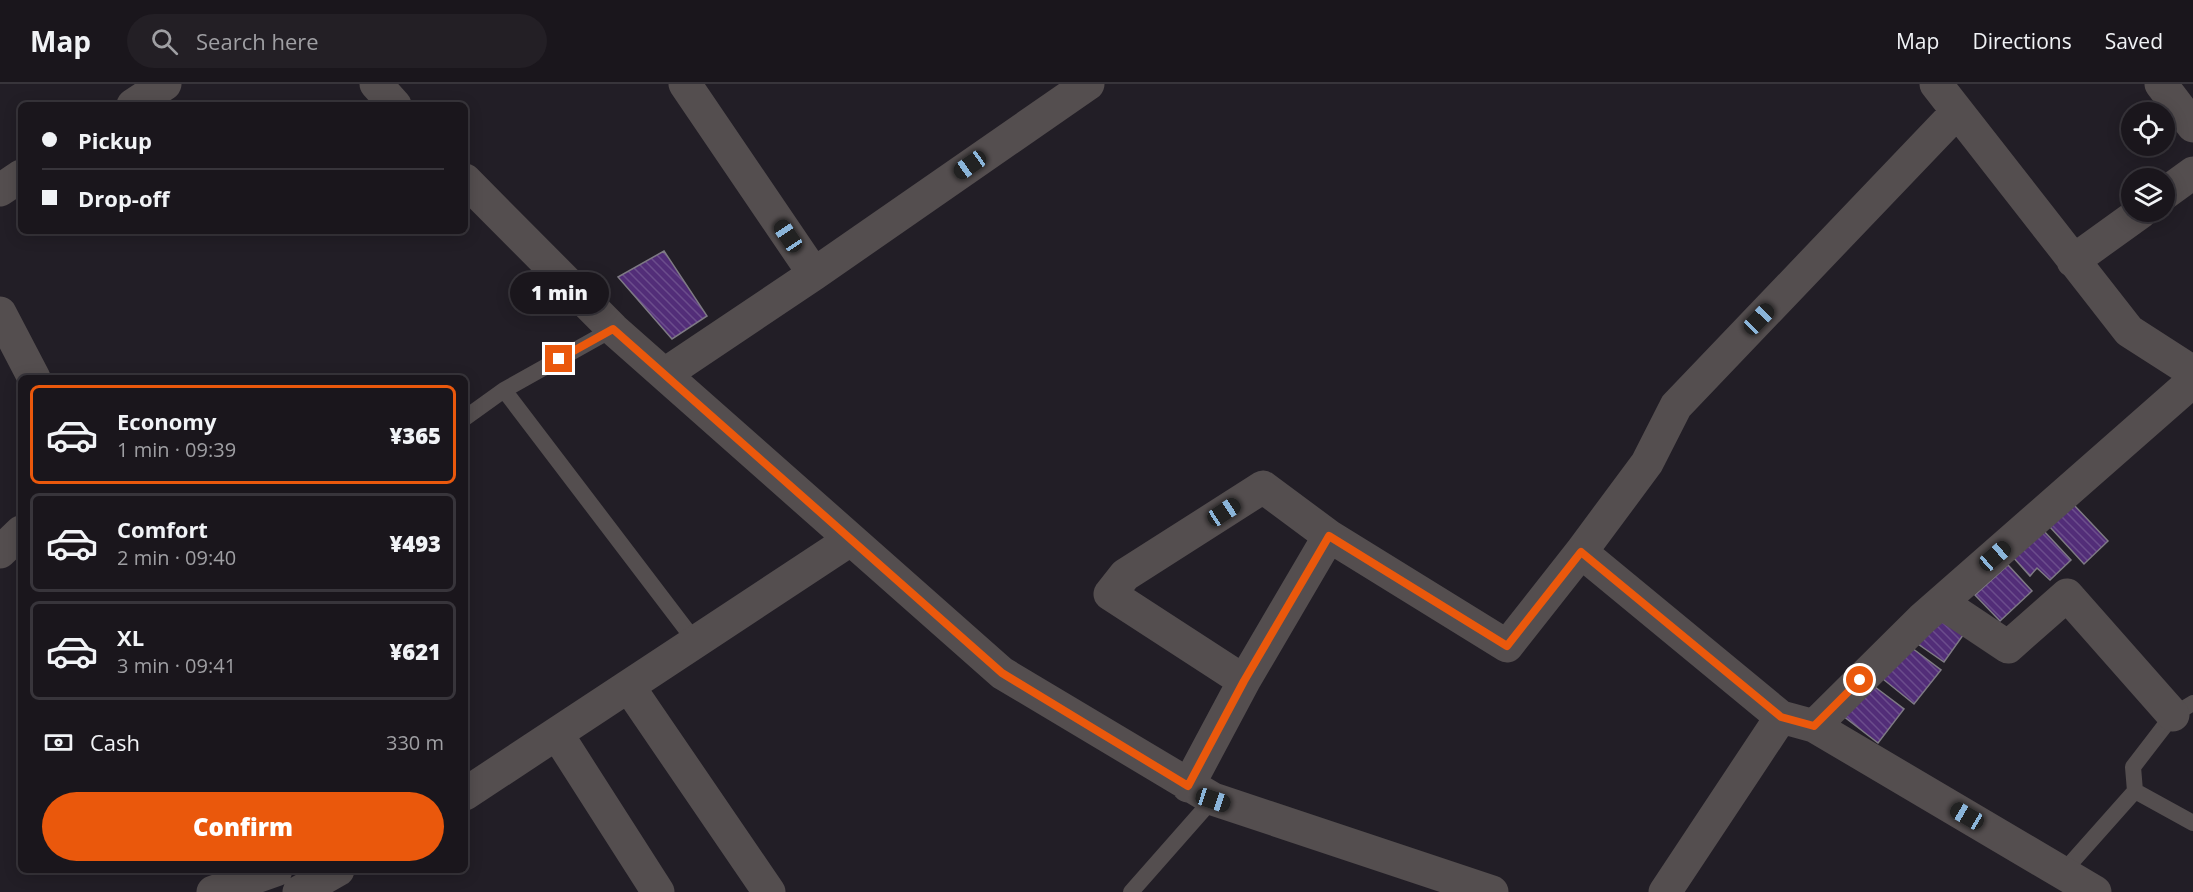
<!DOCTYPE html>
<html lang="en">
<head>
<meta charset="utf-8">
<style>
  body { margin:0; font-family:"Open Sans",sans-serif; background:#231f25; color:#f1f3f6; height:100vh; display:flex; flex-direction:column; font-size:22px; white-space:nowrap }
  * { box-sizing:border-box; margin:0 }
  p { font-size:20px; color:#9f9fa3 }
  .icon { flex:none; width:33px; height:33px; fill:none; stroke:currentColor; stroke-width:2; stroke-linecap:round; stroke-linejoin:round }
  .map { position:relative; flex:1; overflow:hidden }
  .details { position:absolute; left:18px; top:291px; width:450px; height:498px; display:flex; flex-direction:column; background:#1a161c; border-radius:9px; box-shadow:0 3px 15px #0003,0 0 0 2px #38353b }
  .details>* { flex:none }
  .top-card { position:absolute; left:18px; top:18px; width:450px; height:132px; border-radius:9px; box-shadow:0 3px 15px #0003,0 0 0 2px #38353b; display:grid; align-content:center; height:132px; padding:0 24px; background:#1a161c }
  .controls { position:absolute; left:2121px; top:18px; display:grid; gap:12px }
  .controls a { display:grid; place-items:center; width:54px; height:54px; border-radius:50%; background:#1a161c; box-shadow:0 3px 15px #0003,0 0 0 2px #38353b; font-size:30px }
  .end { position:absolute; width:27px; height:27px; margin:-14px; border:8px solid #ea580c; background:#fff; box-shadow:0 0 0 3px #fff }
  .from { border-radius:50% }
  .bubble { position:absolute; height:42px; border-radius:21px; background:#1a161c; box-shadow:0 3px 15px #0003,0 0 0 2px #38353b; font-size:20px; font-weight:800; line-height:42px; text-align:center }
  .car { position:absolute; width:18px; height:36px; margin:-18px -9px; border-radius:8px; box-shadow:0 0 4px 2px #0007; background:linear-gradient(#222 24%,#8ab4d8 0 40%,#222 0 76%,#8ab4d8 0 86%,#222 0) }
  .top-card b { display:flex; align-items:center; gap:21px; height:57px; font-size:22px }
  .top-card b+b { border-top:2px solid #38353b }
  .top-card i { width:15px; height:15px; background:#f1f3f6 }
  ul { padding:10px 0 0; list-style:none }
  li { display:flex; align-items:center; gap:18px; height:99px; margin:0 12px 9px; padding:0 12px; border:3px solid #38353b; border-radius:9px }
  li div { flex:1 }
  li b { display:block; font-size:22px }
  li em { font-style:normal; font-weight:800 }
  li.current { border-color:#ea580c }
  li>.icon { width:54px; height:54px; stroke-width:1.5 }
  .pay { display:flex; align-items:center; gap:15px; height:66px; padding:0 24px; font-size:22px }
  .pay p { margin-inline-start:auto }
  .cta { display:flex; gap:12px; margin-top:auto; padding:12px 24px }
  .cta a { flex:1; height:69px; border-radius:36px; background:#ea580c; color:#fff; font-size:24px; font-weight:800; line-height:69px; text-align:center }
  header { display:flex; align-items:center; gap:36px; box-sizing:border-box; height:84px; padding:0 30px; background:#1a161c; border-bottom:2px solid #38353b }
  header strong { font-size:28px }
  nav { display:flex; gap:33px; margin-inline-start:auto; font-size:21px }
  .search { width:420px; height:54px; background:#231f25; display:flex; align-items:center; gap:15px; box-sizing:border-box; padding:0 21px; border-radius:33px; color:#9f9fa3; font-size:22px }
  .map>svg:first-child { display:block }
  .building { fill:url(#building-back-hatch); stroke:#7e7a84; stroke-width:1.5 }
  .lines { fill:none; stroke-linecap:round; stroke-linejoin:round }
  .service { stroke:#544e4f; stroke-width:16 }
  .minor { stroke:#544e4f; stroke-width:33 }
  .route { stroke:#ea580c; stroke-width:8 }
</style>
</head>
<body>
<header>
<strong>Map</strong>
<div class="search"><svg class="icon" aria-label="search" viewBox="0 0 24 24"><circle cx="10" cy="10" r="6"/><path d="M15 15l6 6"/></svg>Search here</div>
<nav><a>Map</a><a>Directions</a><a>Saved</a></nav>
</header>
<div class="map">
<svg width="2193" height="808" viewBox="0 0 2193 808">
  <defs>
    <pattern id="building-back-hatch" width="6" height="6" patternUnits="userSpaceOnUse" patternTransform="scale(1.5)"><rect width="6" height="6" fill="#522d78"/><path d="M-1 5l2 2M0 0l6 6M5-1l2 2" fill="none" stroke="#6b4c8c"/></pattern>
  </defs>
  <rect width="100%" height="100%" fill="#221e26"/>
  <path class="building" d="M664 167 707 232 672 255 618 193Z
    M2073 420 2108 457 2084 480 2050 443Z
    M2042 445 2071 476 2050 496 2037 484 2030 492 2013 473Z
    M2008 481 2032 507 2000 537 1975 511Z
    M1946 532 1966 547 1944 578 1915 558Z
    M1904 558 1941 586 1914 620 1878 591Z
    M1867 597 1904 625 1878 659 1842 631Z"/>
  <g class="lines">
    <path class="service" d="M504 306 695 557
      M465 334 504 306 613 245
      M2135 707 2133 683 2173 631 2193 619
      M2063 788 2135 707 2193 739
      M1131 808 1213 715"/>
    <path class="minor" d="M376 0 395 21
      M685 0 814 190
      M1936 0 2129 247 2193 288
      M2161 0 2193 42
      M133 21 165 0
      M465 96 613 245 1002 589 1213 715 1492 808
      M0 106 21 92
      M2164 110 2193 89
      M2073 177 2141 128
      M0 229 34 294
      M665 290 814 190 1088 0
      M0 468 21 448
      M1581 468 1781 633 1814 642 2095 808
      M1942 519 2008 563 2067 511 2173 631
      M1244 597 1110 510 1125 491 1263 403 1329 452 1507 562 1581 468 1647 379 1676 322 1957 28
      M629 603 769 808
      M1814 642 1922 535 2193 297
      M557 650 658 808
      M1188 702 1244 597 1329 452
      M465 710 850 456
      M213 808 276 786
      M299 808 338 786
      M1665 808 1781 633"/>
  </g>
  <g class="lines">
    <path class="route" d="M559 275 613 245 1002 589 1188 702 1244 597 1329 452 1507 562 1581 468 1781 633 1814 642 1860 596"/>
  </g>
</svg>
<div class="controls">
<a><svg class="icon" aria-label="locate" viewBox="0 0 24 24"><circle cx="12" cy="12" r="6"/><path d="M12 2v4M12 18v4M2 12h4M18 12h4"/></svg></a>
<a><svg class="icon" aria-label="layers" viewBox="0 0 24 24"><path d="M12 4l9 5-9 5-9-5zM3 14l9 5 9-5"/></svg></a>
</div>
<i class="end from" style="left:1860px;top:596px"></i>
<i class="end" style="left:559px;top:275px"></i>
<div class="bubble" style="left:510px;top:188px;width:99px">1 min</div>
<i class="car" style="left:970px;top:81px;rotate:235deg"></i>
<i class="car" style="left:788px;top:152px;rotate:326deg"></i>
<i class="car" style="left:1759px;top:235px;rotate:44deg"></i>
<i class="car" style="left:1224px;top:428px;rotate:57deg"></i>
<i class="car" style="left:1995px;top:472px;rotate:49deg"></i>
<i class="car" style="left:1213px;top:716px;rotate:108deg"></i>
<i class="car" style="left:1967px;top:732px;rotate:300deg"></i>
<div class="top-card">
<b><i class="from"></i>Pickup</b>
<b><i></i>Drop-off</b>
</div>
<section class="details">
<ul>
<li class="current"><svg class="icon" aria-label="car" viewBox="0 0 24 24"><path d="M5 17H2v-5l4-1 3-4h7l3 4 3 1v5h-3M9 17h6M6 11h13"/><circle cx="7" cy="17" r="2"/><circle cx="17" cy="17" r="2"/></svg><div><b>Economy</b><p>1 min · 09:39</p></div><em>¥365</em></li>
<li><svg class="icon" aria-label="car" viewBox="0 0 24 24"><path d="M5 17H2v-5l4-1 3-4h7l3 4 3 1v5h-3M9 17h6M6 11h13"/><circle cx="7" cy="17" r="2"/><circle cx="17" cy="17" r="2"/></svg><div><b>Comfort</b><p>2 min · 09:40</p></div><em>¥493</em></li>
<li><svg class="icon" aria-label="car" viewBox="0 0 24 24"><path d="M5 17H2v-5l4-1 3-4h7l3 4 3 1v5h-3M9 17h6M6 11h13"/><circle cx="7" cy="17" r="2"/><circle cx="17" cy="17" r="2"/></svg><div><b>XL</b><p>3 min · 09:41</p></div><em>¥621</em></li>
</ul>
<div class="pay"><svg class="icon" aria-label="cash" viewBox="0 0 24 24"><path d="M3 7h18v10H3z"/><circle cx="12" cy="12" r="2"/></svg>Cash<p>330 m</p></div>
<div class="cta"><a>Confirm</a></div>
</section>
</div>
</body>
</html>
